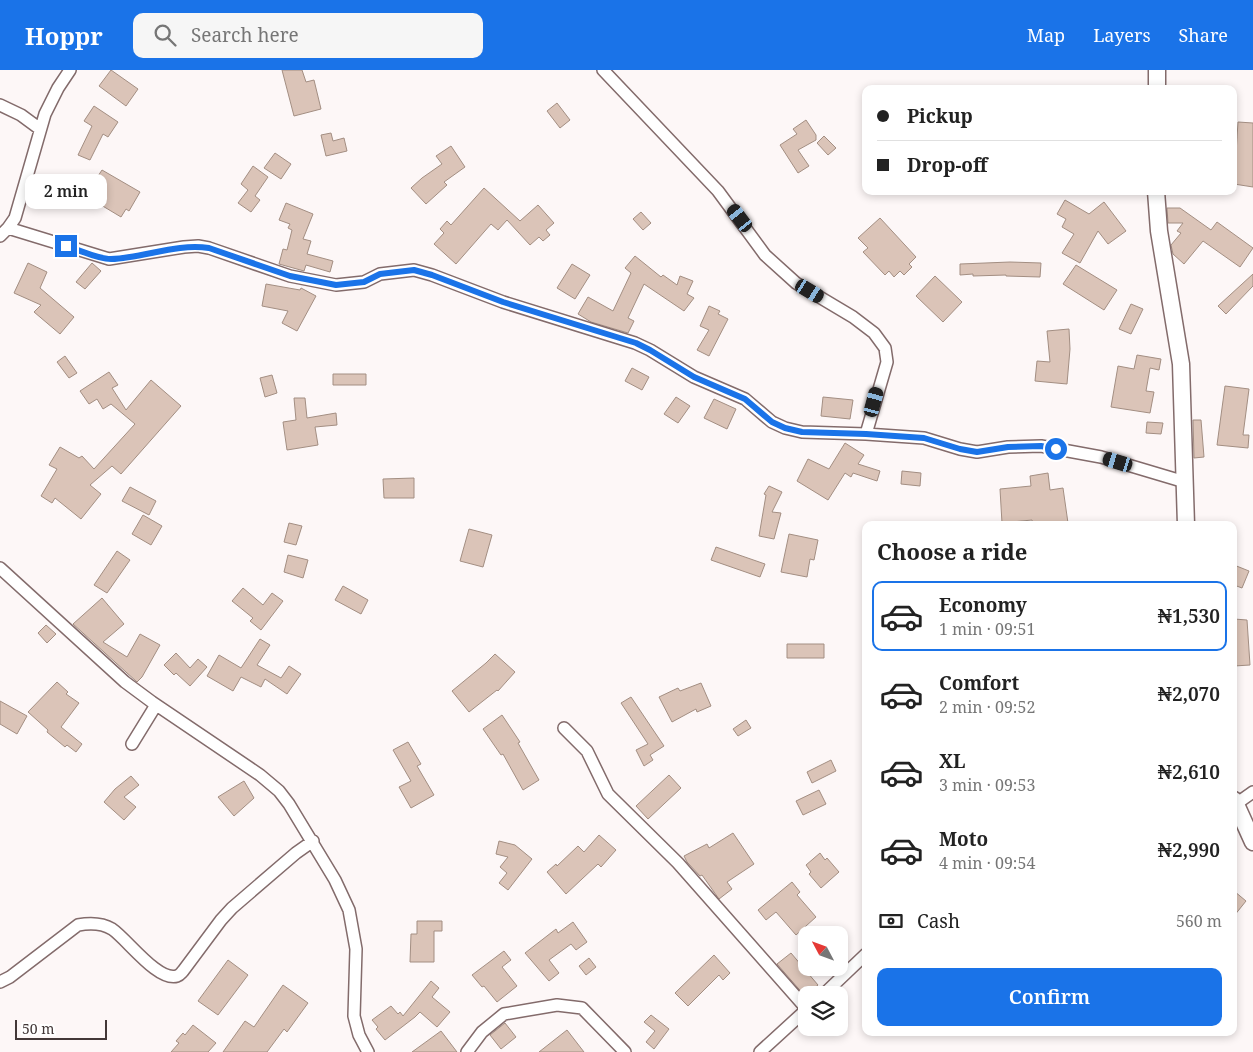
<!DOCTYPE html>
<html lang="en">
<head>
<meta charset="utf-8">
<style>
  body { margin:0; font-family:"Noto Serif",serif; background:#f6f6f6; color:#222; height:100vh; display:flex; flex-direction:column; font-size:19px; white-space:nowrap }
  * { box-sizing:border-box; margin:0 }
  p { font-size:16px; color:#767676 }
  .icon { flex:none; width:28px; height:28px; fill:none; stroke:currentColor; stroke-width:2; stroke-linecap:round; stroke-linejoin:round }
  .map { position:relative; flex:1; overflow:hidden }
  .drawer { position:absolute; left:862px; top:451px; width:375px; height:515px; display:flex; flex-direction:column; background:#fff; border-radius:10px; box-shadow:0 2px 8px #0003 }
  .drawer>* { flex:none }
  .guide { position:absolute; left:862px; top:15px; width:375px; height:110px; border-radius:10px; box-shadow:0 2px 8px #0003; display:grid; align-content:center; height:110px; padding:0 15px; background:#fff }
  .needle { width:32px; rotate:311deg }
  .controls { position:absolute; left:798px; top:856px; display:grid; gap:10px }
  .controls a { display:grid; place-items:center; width:50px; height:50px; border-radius:10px; background:#fff; box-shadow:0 2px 8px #0003; font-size:25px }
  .scale { position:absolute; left:15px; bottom:12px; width:92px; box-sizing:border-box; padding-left:5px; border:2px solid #433838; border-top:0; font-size:14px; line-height:18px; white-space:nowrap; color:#433838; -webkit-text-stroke:4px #fff; paint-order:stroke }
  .end { position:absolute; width:22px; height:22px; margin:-11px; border:6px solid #1a73e8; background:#fff; box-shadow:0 0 0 2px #fff }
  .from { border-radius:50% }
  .bubble { position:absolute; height:35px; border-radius:10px; background:#fff; box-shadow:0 2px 8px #0003; font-size:16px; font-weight:600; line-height:35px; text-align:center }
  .car { position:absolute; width:15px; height:30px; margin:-15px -8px; border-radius:6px; box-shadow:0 0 4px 1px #0007; background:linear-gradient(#222 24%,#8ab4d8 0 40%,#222 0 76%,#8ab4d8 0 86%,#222 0) }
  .guide b { display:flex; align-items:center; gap:18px; height:48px; font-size:19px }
  .guide b+b { border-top:1px solid #e0e0e0 }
  .guide i { width:12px; height:12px; background:#222 }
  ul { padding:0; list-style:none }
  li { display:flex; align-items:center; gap:15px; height:70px; margin:0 10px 8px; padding:0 5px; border:2px solid transparent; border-radius:10px }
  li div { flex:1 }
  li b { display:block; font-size:19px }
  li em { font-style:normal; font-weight:600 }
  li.active { border-color:#1a73e8 }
  li>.icon { width:45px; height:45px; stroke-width:1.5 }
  h2 { padding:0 15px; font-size:22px; line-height:60px }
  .pay { display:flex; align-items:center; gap:12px; height:55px; padding:0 15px; font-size:19px }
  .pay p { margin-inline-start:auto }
  .button { display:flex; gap:10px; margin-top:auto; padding:10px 15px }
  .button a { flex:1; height:58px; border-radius:10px; background:#1a73e8; color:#fff; font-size:20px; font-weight:600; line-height:58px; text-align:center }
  header { display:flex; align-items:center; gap:30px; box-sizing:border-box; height:70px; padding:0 25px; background:#1a73e8; color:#fff }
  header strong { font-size:24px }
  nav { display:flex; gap:28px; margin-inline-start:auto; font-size:18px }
  .search { width:350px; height:45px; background:#f6f6f6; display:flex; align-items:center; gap:12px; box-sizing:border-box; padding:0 18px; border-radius:10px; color:#767676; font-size:19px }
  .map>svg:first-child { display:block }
  .building { fill:#dbc4b8; stroke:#a38e82 }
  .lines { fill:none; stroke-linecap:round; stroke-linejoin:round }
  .street-casing { stroke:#836b6b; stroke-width:14 }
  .secondary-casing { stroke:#836b6b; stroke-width:19 }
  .street { stroke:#fff; stroke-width:11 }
  .secondary { stroke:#fff; stroke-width:16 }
  .route { stroke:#1a73e8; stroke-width:6 }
</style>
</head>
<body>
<header>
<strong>Hoppr</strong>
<div class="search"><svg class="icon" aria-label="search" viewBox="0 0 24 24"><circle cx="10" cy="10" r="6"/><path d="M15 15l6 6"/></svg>Search here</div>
<nav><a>Map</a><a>Layers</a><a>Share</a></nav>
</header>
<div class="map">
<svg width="1253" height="982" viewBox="0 0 1253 982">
  <rect width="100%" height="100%" fill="#fdf7f7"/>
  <path class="building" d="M111 0 138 19 126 36 99 16Z
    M282 0H302L306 12 314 10 321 39 294 46Z
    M557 33 570 50 560 58 547 41Z
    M94 36 118 52 108 67 103 64 90 90 78 85 92 56 84 51Z
    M806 50 816 65V70L798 80 809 96 798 103 780 75 797 64 793 59Z
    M1238 52 1253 53V117L1234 114Z
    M331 63 333 71 344 68 347 81 326 86 321 65Z
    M824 66 836 78 828 85 817 73Z
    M451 76 465 97 444 112 447 115 426 134 411 118 422 108 442 94 436 86Z
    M275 83 291 94 281 109 264 98Z
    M253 96 268 107 255 126 260 130 251 142 238 133 248 120 241 114Z
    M102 100 140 122 129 141 126 139 121 147 91 129 95 122 90 118Z
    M484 118 520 151 538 135 554 153 546 160 550 165 543 171 539 167 530 175 507 150 498 160 491 154 456 194 434 174 444 163 440 159 447 151 451 155Z
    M1065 130 1089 144 1104 132 1126 161 1108 174 1098 161 1080 193 1062 183 1074 164 1062 157 1066 149 1057 144Z
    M286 133 313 144 303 169 311 171 307 184 333 191 330 202 306 195 304 201 279 194 283 179 287 180 292 160 288 158 290 154 279 150Z
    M1167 138H1180L1211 160 1217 152 1253 178 1240 197 1203 171 1184 194 1173 184 1171 175 1181 163 1177 161 1183 153H1168Z
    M641 142 651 153 643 160 633 149Z
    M880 148 916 187 909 194 912 197 904 205 900 201 894 207 889 201 885 205 863 182 868 178 858 168Z
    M635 186 661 207 663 205 677 215 680 206 693 211 687 224 694 228 684 241 644 214 628 248 634 251 628 263 591 252 578 244 588 227 613 241 631 203 625 198Z
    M1010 192 1041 193 1040 207 1006 206V205L973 206V204L960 205V194Z
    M28 193 47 202 40 218 74 247 60 264 34 242 41 235 14 223Z
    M92 193 101 201 85 219 76 212Z
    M572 194 590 205 575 229 557 218Z
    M1076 195 1117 220 1104 240 1063 214Z
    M1253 204V216L1226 244 1218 236Z
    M935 206 962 232 943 252 916 226Z
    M266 214 300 220 301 218 316 226 297 261 282 253 288 241 262 236Z
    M1131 234 1143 239 1131 264 1119 259Z
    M709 236 720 241 718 244 728 249 709 286 697 280 709 260 700 256Z
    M1069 259 1070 279 1067 314 1035 311 1037 291 1050 292 1047 261Z
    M1137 285 1161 289 1159 300 1150 298 1146 321 1154 322 1150 343 1111 337 1118 296 1134 299Z
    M65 286 77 303 69 308 57 292Z
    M632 298 649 307 642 320 625 311Z
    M109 302 118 315 112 318 126 340 151 310 181 336 121 404 112 396 90 415 101 424 81 449 55 428 52 433 41 426 57 399 49 395 60 377 79 388 82 386 94 399 135 354 111 334 103 339 97 329 89 334 80 321Z
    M333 304H366V315H333Z
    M272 305 277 323 265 327 260 308Z
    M1225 316 1249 319 1243 365H1249L1248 378 1217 375Z
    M676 327 690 336 678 353 664 344Z
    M823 327 853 330 850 349 821 346Z
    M294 328H305L307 348 336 343 337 355 315 357 318 375 287 380 283 352 296 350Z
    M714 329 736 339 727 359 704 348Z
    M1193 350H1201L1204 387 1194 388Z
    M1147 352 1163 353 1161 364 1146 363Z
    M845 373 864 385 858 394 880 401 877 411 853 403 851 407 845 403 828 430 797 411 808 389 829 399Z
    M902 401 921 403 920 416 901 414Z
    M1048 403 1050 420 1063 418 1068 453 1055 455H1033L1032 450 1002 453 1000 419 1031 416 1030 406Z
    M414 408V428H384L383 409Z
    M769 416 782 422 772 442 781 443 774 469 759 466 766 425 764 424Z
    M130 417 156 431 149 445 122 431Z
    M143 445 162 456 151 475 132 464Z
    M289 453 302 456 296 475 284 472Z
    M469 459 492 465 483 497 460 491Z
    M789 464 818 470 814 490 810 489 807 507 781 502Z
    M716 477 765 494 760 507 711 490Z
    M117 481 130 490 107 523 94 515Z
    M288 485 308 490 303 508 284 502Z
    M1234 495 1249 501 1242 518 1234 515Z
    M343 516 368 530 361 544 335 530Z
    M243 518 263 535 272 523 283 531 261 560 250 551 253 548 232 531Z
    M102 528 124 554 103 572 127 587 140 564 160 575 142 607 137 612 73 554Z
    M1234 549 1247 550 1250 595 1234 596Z
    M46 555 56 564 47 573 38 563Z
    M260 569 270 575 257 595 281 608 289 596 301 604 287 624 265 609 261 617 241 607 233 621 207 606 219 585 241 598Z
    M787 574H824V588H787Z
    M176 583 190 598 198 589 207 597 190 616 176 603 174 605 164 595Z
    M495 584 515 602 498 621 497 620 469 642 452 621 486 593Z
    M57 612 68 622 66 624 79 633 61 657 82 674 76 682 67 675 65 677 47 662 48 660 28 642Z
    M701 613 711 636 697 642 696 639 672 652 659 627 678 618 680 621Z
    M631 627 664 676 650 685 653 690 644 696 636 680 648 674 621 633Z
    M0 631 27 646 17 664 0 654Z
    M502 645 520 672 518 673 539 710 523 720 503 684 501 685 483 659Z
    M746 650 751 658 738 666 733 659Z
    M408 672 421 694 417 696 434 725 411 738 399 717 411 711 393 680Z
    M831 690 836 701 812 713 807 702Z
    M669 705 681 718 648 749 636 736Z
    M131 706 139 715 124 727 136 737 124 750 104 732 115 719Z
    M244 711 254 728 234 746 218 727Z
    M819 720 826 734 803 745 796 731Z
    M733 763 754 794 727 812 732 819 719 829 702 805 700 806 687 792 684 786 707 774 709 778Z
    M599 765 616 780 601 797 598 794 566 824 547 802 556 794 557 796 578 776 584 782Z
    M499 771 515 775 532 789 508 820 499 813 507 803 500 797 508 787 496 784Z
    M820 783 825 790 827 788 839 802 821 818 809 804 811 802 806 795Z
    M792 812 800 822 797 825 816 847 796 865 776 842 766 850 758 840Z
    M1234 821 1246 831 1234 846Z
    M417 851H442V861H434V892H410L411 864H417Z
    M573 852 587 872 576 880 571 874 549 890 559 903 549 911 525 883 556 859 558 863Z
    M504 881 511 890 502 897 517 916 497 932 484 916 482 917 472 905Z
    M791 883 818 915 805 926 777 894Z
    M714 885 730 903 723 910 719 905 688 936 675 923Z
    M589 888 596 897 586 905 579 896Z
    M228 890 248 905 218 945 198 931Z
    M431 911 439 918 432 927 450 942 437 957 420 942 415 947 385 970 376 959 378 957 372 950 391 936 398 944 400 942 403 946Z
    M283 915 308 933 287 962 284 959 267 982H223L245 951 254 957Z
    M651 945 669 959 654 979 646 972 655 961 644 952Z
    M505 953 516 967 501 979 490 965Z
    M193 955 216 973 208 982H171L179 973 176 971 183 963 185 965Z
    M567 960 584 982H539Z
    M441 961 457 982H412Z"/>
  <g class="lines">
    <defs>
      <path id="street" d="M603 0 718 121 765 185 796 213 853 247 874 263 885 278 887 292 866 364
        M0 35 21 45 40 59
        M8 158 109 189 184 177 198 176 209 178 290 206 336 215 364 212 380 204 414 200 432 205 503 232 635 273 650 280 694 307 745 329 772 352 785 358 802 362 866 364 924 368 960 379 977 382 1008 377 1041 376 1101 387 1185 412
        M0 166 8 158 15 148 45 44 58 18 70 0
        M0 498 125 612 152 632 260 705 279 721 289 734 335 810 349 840 356 879 354 946 359 965 368 982
        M564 658 587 681 608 724 678 793 806 938
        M132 674 156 635
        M1236 734 1253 722
        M0 912 10 907 78 855C89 853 102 853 112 859 127 869 158 912 177 906 180 905 181 903 183 901L221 850 232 838 296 783 313 771
        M823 925 866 884
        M467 982 482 962 504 944 557 935 582 938 625 982
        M760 982 806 940"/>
      <path id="secondary" d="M1157 0V19
        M1156 121 1159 161 1181 294 1186 455
        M1234 730 1253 772"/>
    </defs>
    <use href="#street" class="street-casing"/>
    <use href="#secondary" class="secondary-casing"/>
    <use href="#street" class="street"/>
    <use href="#secondary" class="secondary"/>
  </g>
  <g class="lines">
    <path class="route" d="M66 176C80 180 97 189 111 189 144 188 176 173 209 178L290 206 336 215 364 212 380 204 414 200 432 205 503 232 636 273 650 280 694 307 745 329 772 352 785 358 802 362 866 364 924 368 960 379 977 382 1008 377 1041 376 1056 379"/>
  </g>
</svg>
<div class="controls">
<a><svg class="needle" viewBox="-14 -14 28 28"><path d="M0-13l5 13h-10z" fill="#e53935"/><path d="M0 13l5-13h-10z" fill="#767676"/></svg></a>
<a><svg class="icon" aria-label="layers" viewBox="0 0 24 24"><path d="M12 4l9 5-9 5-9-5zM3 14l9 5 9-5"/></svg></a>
</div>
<div class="scale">50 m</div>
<i class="end from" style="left:1056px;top:379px"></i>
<i class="end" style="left:66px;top:176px"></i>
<div class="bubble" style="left:25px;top:104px;width:82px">2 min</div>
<i class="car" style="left:740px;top:148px;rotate:323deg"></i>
<i class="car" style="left:810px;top:221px;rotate:121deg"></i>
<i class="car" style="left:874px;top:332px;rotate:15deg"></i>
<i class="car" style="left:1118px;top:392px;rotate:287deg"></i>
<div class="guide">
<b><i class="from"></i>Pickup</b>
<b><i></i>Drop-off</b>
</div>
<section class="drawer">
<h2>Choose a ride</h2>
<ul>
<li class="active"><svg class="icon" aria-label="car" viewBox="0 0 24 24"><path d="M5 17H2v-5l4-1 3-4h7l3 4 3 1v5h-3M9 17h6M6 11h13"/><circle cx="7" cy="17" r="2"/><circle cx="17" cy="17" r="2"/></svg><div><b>Economy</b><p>1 min · 09:51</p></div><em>₦1,530</em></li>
<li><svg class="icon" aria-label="car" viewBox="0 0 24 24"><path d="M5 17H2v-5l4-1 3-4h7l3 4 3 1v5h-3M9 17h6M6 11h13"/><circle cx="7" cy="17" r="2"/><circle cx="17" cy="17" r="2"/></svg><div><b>Comfort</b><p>2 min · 09:52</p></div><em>₦2,070</em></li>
<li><svg class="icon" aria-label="car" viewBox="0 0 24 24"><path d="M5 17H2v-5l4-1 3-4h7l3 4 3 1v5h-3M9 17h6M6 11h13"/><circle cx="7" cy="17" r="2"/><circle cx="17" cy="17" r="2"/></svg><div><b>XL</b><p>3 min · 09:53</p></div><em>₦2,610</em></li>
<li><svg class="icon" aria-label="car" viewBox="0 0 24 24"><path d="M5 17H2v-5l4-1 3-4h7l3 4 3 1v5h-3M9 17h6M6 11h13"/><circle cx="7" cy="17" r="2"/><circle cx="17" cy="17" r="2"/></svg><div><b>Moto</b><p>4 min · 09:54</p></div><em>₦2,990</em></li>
</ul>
<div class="pay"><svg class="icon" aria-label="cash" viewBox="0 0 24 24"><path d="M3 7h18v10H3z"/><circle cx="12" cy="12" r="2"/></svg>Cash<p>560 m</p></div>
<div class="button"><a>Confirm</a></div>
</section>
</div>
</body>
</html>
